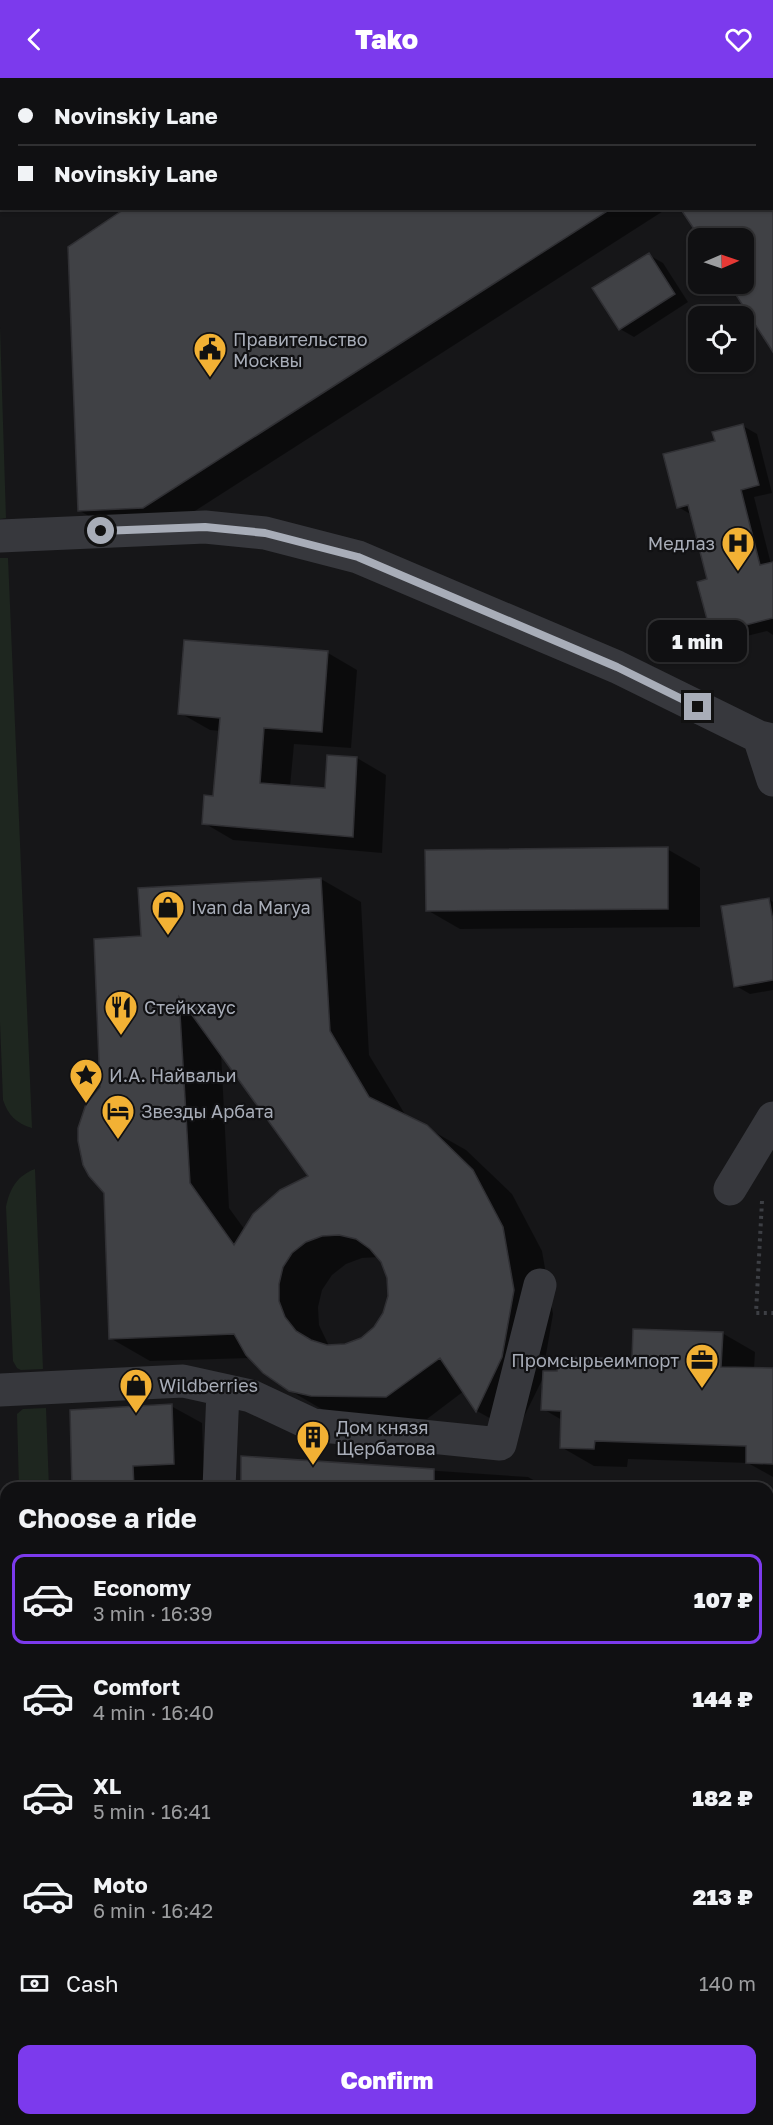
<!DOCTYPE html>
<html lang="en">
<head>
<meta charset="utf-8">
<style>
  body { margin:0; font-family:"Golos Text",sans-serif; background:#1e1e20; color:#f1f3f6; height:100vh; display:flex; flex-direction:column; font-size:22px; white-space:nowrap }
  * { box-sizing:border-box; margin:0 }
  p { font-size:20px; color:#9c9d9f }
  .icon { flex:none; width:33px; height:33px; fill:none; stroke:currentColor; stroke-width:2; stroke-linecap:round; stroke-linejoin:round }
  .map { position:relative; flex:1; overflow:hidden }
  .drawer { position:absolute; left:0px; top:1404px; width:774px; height:644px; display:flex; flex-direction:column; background:#101012; border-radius:18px 18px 0 0; box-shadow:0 2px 4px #0004,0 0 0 2px #303032 }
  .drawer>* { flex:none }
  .hud { position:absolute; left:0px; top:0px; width:774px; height:132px; box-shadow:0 2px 4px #0004,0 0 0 2px #303032; display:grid; align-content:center; height:132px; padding:0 18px; background:#101012 }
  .needle { width:39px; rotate:88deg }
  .fabs { position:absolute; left:688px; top:150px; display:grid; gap:12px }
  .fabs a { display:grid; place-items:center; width:66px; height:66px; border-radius:12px; background:#101012; box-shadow:0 2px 4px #0004,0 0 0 2px #303032; font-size:30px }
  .end { position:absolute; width:27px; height:27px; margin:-14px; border:8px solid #a8adb8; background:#111; box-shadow:0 0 0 3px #111 }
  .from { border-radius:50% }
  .bubble { position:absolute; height:42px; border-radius:12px; background:#101012; box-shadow:0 2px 4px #0004,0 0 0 2px #303032; font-size:20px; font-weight:800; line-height:42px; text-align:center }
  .hud b { display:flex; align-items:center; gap:21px; height:57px; font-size:22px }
  .hud b+b { border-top:2px solid #303032 }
  .hud i { width:15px; height:15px; background:#f1f3f6 }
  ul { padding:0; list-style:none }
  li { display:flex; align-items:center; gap:18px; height:90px; margin:0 12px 9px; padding:0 6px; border:3px solid transparent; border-radius:12px }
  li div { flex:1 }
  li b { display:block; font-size:22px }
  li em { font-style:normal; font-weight:800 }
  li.on { border-color:#7c3aed }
  li>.icon { width:54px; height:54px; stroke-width:1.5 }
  h2 { padding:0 18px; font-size:27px; line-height:72px }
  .pay { display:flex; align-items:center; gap:15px; height:66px; padding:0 18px; font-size:22px }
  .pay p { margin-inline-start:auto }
  .action { display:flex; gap:12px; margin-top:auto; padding:12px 18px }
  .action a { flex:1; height:69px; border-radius:12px; background:#7c3aed; color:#fff; font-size:24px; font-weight:800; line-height:69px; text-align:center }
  header { display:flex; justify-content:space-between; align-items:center; height:78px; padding:0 18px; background:#7c3aed; color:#fff; font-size:27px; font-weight:800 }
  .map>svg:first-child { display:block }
  .green { fill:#1e261f }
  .shadow { fill:#0007; fill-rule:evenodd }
  .building { fill:#404145; stroke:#303034; stroke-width:1.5; fill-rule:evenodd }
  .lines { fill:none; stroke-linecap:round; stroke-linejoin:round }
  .path { stroke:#3d3f44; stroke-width:4; stroke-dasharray:3 4.5; stroke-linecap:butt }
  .minor { stroke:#37383d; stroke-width:33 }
  .major { stroke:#53555c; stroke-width:33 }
  .route { stroke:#a8adb8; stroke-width:8 }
  .labels { text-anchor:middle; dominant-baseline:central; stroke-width:4.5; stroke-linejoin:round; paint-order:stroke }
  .poi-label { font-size:18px; fill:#a8adb8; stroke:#111113; text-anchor:start }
</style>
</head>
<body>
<header><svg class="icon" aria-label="back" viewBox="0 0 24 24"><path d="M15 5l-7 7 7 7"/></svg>Tako<svg class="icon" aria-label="heart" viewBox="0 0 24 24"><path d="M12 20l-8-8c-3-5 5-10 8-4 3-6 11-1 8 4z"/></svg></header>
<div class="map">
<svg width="773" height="2047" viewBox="0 0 773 2047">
  <rect width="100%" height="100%" fill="#161618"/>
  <path class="green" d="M0 249 6 440 0 441Z
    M0 480H8L32 1050C17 1046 8 1037 3 1022L0 944Z
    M35 1091 43 1291 21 1292 17 1290 13 1283 6 1129C10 1110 17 1098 35 1091Z
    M46 1330 49 1410H19L17 1336 23 1331Z"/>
  <path class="shadow" d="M148 0H773V271L731 206H744V160H702L682 130H772V2Z
    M128 130H668L173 447 110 450 80 433Z
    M649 177 663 185 688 224 634 259 620 251Z
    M743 348 757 356 772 415 754 419 771 486 773 485V557L767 553 726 563 712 555 709 502 692 437 678 429 717 364Z
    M328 575 357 592 351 670 294 666 290 709 327 711 329 679 357 680 386 697 382 775 233 762 204 745 215 720 220 653 210 652 180 635Z
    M667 771 700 790V849L460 851 427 832Z
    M321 801 361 824 369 977 406 1038 466 1072 512 1116 542 1173 553 1236 543 1294 559 1295 633 1283 722 1255 755 1274 754 1291 773 1292V1399L748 1385 628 1381 627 1389 594 1388 561 1369 562 1342 543 1331 544 1298 516 1355 477 1333 464 1313 427 1341H352L330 1336 289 1312 250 1280 150 1283 110 1260 101 1009 143 860ZM221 974 310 1098 245 1152 229 1130ZM379 1179 389 1200V1218L385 1235 375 1250 362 1261 345 1267 329 1268 319 1247 318 1229 322 1212 332 1197 346 1186 362 1180Z
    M769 821 773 824V912L750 916 736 908Z
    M171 1328 202 1345 204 1403 163 1405V1410H74Z
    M243 1380 528 1399 548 1410H242Z
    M768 1495H773V1595H768Z"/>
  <path class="building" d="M126 130H612L143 430 78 433 68 169Z
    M680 130H773V274L729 206H744V160H700Z
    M649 175 675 216 619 252 592 210Z
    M743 346 759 407 741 412 760 487 773 484V540L711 556 697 504 707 501 688 427 677 430 663 376 715 363 712 354Z
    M184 562 328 573 322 654 264 650 260 705 325 710 327 677 357 679 353 759 202 746 204 717 213 718 220 640 178 636Z
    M668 769V831L426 833 425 772Z
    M321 800 330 953 369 1019 427 1047 473 1092 503 1149 514 1212 502 1279 476 1334 440 1280 386 1319 311 1318 289 1313 263 1295 246 1277 234 1256 109 1261 104 1115 89 1098 83 1087 78 1063V1050L86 1026 100 1009 94 861 141 858 138 810ZM179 919 308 1098 280 1112 253 1136 234 1167 190 1105ZM339 1157 356 1161 370 1171 381 1184 387 1200 388 1218 383 1235 374 1249 361 1260 345 1266 327 1267 311 1262 296 1253 285 1239 279 1223V1206L283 1189 292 1175 306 1164 322 1158Z
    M769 820 773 843V902L734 909 721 828Z
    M633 1251 723 1254 721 1289 773 1290V1386L746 1385V1368L595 1363 594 1371 560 1370 561 1333 541 1332 543 1293H557L558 1279 632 1281Z
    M172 1326 174 1386 133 1388 134 1410H72L70 1332Z
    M241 1378 434 1391V1410H241Z"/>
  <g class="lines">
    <path class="path" d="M762 1123 756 1235H773
      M768 1782 773 1783"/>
    <path class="minor" d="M0 458 205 449 265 455 358 479 617 589 759 659 773 662
      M759 659 773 702
      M730 1111 773 1040
      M0 1312 183 1303 251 1318 313 1347 500 1366 540 1207
      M219 1410 223 1313
      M0 1539H6
      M0 1604H6
      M768 1732 773 1680
      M530 2042 603 2047"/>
    <path class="major" d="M0 1716 6 1735
      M0 1807 6 1954
      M768 1843H773
      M768 1904H773
      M768 1957H773
      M768 2006H773
      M21 2047 23 2042"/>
  </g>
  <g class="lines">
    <path class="route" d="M101 453 205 449 265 455 358 479 617 589 698 629"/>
  </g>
  <defs>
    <symbol id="civic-pin" viewBox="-11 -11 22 30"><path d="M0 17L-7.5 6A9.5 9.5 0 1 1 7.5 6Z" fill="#f2b134" stroke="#111113"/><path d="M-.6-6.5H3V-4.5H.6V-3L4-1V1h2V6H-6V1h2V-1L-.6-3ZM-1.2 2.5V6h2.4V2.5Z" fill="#111"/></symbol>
    <symbol id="hospital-pin" viewBox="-11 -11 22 30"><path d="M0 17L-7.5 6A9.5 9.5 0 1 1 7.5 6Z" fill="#f2b134" stroke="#111113"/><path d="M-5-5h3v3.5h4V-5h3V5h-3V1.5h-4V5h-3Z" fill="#111"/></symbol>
    <symbol id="shop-pin" viewBox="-11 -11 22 30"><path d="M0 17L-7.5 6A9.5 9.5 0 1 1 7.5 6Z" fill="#f2b134" stroke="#111113"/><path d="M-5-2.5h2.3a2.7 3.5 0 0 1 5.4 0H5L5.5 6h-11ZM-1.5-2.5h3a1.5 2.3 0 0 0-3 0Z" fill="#111"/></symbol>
    <symbol id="restaurant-pin" viewBox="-11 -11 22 30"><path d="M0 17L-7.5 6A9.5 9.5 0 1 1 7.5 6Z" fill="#f2b134" stroke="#111113"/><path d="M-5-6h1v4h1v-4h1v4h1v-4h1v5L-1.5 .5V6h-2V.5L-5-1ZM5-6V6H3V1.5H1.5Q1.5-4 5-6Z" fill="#111"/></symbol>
    <symbol id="sight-pin" viewBox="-11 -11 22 30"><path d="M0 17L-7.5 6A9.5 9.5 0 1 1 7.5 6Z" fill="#f2b134" stroke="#111113"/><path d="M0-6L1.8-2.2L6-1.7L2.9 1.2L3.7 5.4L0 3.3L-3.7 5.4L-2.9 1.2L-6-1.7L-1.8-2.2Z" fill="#111"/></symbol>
    <symbol id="hotel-pin" viewBox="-11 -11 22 30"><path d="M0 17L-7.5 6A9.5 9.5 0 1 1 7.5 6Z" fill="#f2b134" stroke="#111113"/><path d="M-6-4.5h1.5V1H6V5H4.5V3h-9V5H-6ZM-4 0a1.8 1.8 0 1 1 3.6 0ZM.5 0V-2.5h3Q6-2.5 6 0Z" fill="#111"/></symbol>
    <symbol id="office-pin" viewBox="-11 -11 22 30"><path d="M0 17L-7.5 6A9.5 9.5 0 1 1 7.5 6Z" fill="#f2b134" stroke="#111113"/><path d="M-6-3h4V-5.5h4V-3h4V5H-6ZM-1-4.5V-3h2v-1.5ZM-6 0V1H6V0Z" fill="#111"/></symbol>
    <symbol id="building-pin" viewBox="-11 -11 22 30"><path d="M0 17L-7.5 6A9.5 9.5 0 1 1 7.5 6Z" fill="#f2b134" stroke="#111113"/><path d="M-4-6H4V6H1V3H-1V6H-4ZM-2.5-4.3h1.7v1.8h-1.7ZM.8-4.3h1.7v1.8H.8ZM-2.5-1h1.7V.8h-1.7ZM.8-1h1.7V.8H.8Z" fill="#111"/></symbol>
  </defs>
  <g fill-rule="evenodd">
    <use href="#civic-pin" x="191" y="252" width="38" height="52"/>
    <use href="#hospital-pin" x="719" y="446" width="38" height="52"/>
    <use href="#shop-pin" x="149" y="810" width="38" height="52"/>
    <use href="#restaurant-pin" x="102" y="910" width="38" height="52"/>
    <use href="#sight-pin" x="67" y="978" width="38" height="52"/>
    <use href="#hotel-pin" x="99" y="1014" width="38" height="52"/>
    <use href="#office-pin" x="683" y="1263" width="38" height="52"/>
    <use href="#shop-pin" x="117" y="1288" width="38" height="52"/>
    <use href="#building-pin" x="294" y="1340" width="38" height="52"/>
  </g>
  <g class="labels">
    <g class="poi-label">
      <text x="233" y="261">Правительство<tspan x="233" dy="21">Москвы</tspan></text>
      <text x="715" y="465" text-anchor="end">Медлаз</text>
      <text x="191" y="829">Ivan da Marya</text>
      <text x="144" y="929">Стейкхаус</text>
      <text x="109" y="997">И.А. Найвальи</text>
      <text x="141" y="1033">Звезды Арбата</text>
      <text x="679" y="1282" text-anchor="end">Промсырьеимпорт</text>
      <text x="159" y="1307">Wildberries</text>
      <text x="336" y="1349">Дом князя<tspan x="336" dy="21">Щербатова</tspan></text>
    </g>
  </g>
</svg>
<div class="fabs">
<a><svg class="needle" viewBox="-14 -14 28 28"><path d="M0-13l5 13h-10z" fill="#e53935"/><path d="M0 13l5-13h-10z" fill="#9c9d9f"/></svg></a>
<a><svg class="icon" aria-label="locate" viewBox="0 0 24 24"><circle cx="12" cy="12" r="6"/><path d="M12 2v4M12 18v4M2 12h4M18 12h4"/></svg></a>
</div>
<i class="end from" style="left:101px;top:453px"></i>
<i class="end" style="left:698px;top:629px"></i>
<div class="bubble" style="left:648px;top:542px;width:99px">1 min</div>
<div class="hud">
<b><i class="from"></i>Novinskiy Lane</b>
<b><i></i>Novinskiy Lane</b>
</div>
<section class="drawer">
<h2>Choose a ride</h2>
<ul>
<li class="on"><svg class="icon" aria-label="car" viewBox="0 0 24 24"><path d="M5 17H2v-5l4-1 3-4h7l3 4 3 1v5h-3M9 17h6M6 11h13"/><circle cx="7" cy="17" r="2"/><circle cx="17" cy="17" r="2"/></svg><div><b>Economy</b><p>3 min · 16:39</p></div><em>107 ₽</em></li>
<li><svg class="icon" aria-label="car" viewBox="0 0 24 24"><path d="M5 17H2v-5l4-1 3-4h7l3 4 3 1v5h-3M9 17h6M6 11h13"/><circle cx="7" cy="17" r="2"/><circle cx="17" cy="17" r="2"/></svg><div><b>Comfort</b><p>4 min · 16:40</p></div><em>144 ₽</em></li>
<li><svg class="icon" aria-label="car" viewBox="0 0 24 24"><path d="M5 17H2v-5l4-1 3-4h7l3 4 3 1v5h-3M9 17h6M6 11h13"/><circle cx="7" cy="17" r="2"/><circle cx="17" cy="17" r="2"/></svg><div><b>XL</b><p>5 min · 16:41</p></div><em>182 ₽</em></li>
<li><svg class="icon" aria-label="car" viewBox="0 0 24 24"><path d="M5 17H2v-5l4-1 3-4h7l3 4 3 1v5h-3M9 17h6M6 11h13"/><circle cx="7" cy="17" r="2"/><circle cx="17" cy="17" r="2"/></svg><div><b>Moto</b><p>6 min · 16:42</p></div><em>213 ₽</em></li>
</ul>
<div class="pay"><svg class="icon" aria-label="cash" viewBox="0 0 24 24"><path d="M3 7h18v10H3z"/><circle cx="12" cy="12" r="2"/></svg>Cash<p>140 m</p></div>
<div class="action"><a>Confirm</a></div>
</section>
</div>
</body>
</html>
